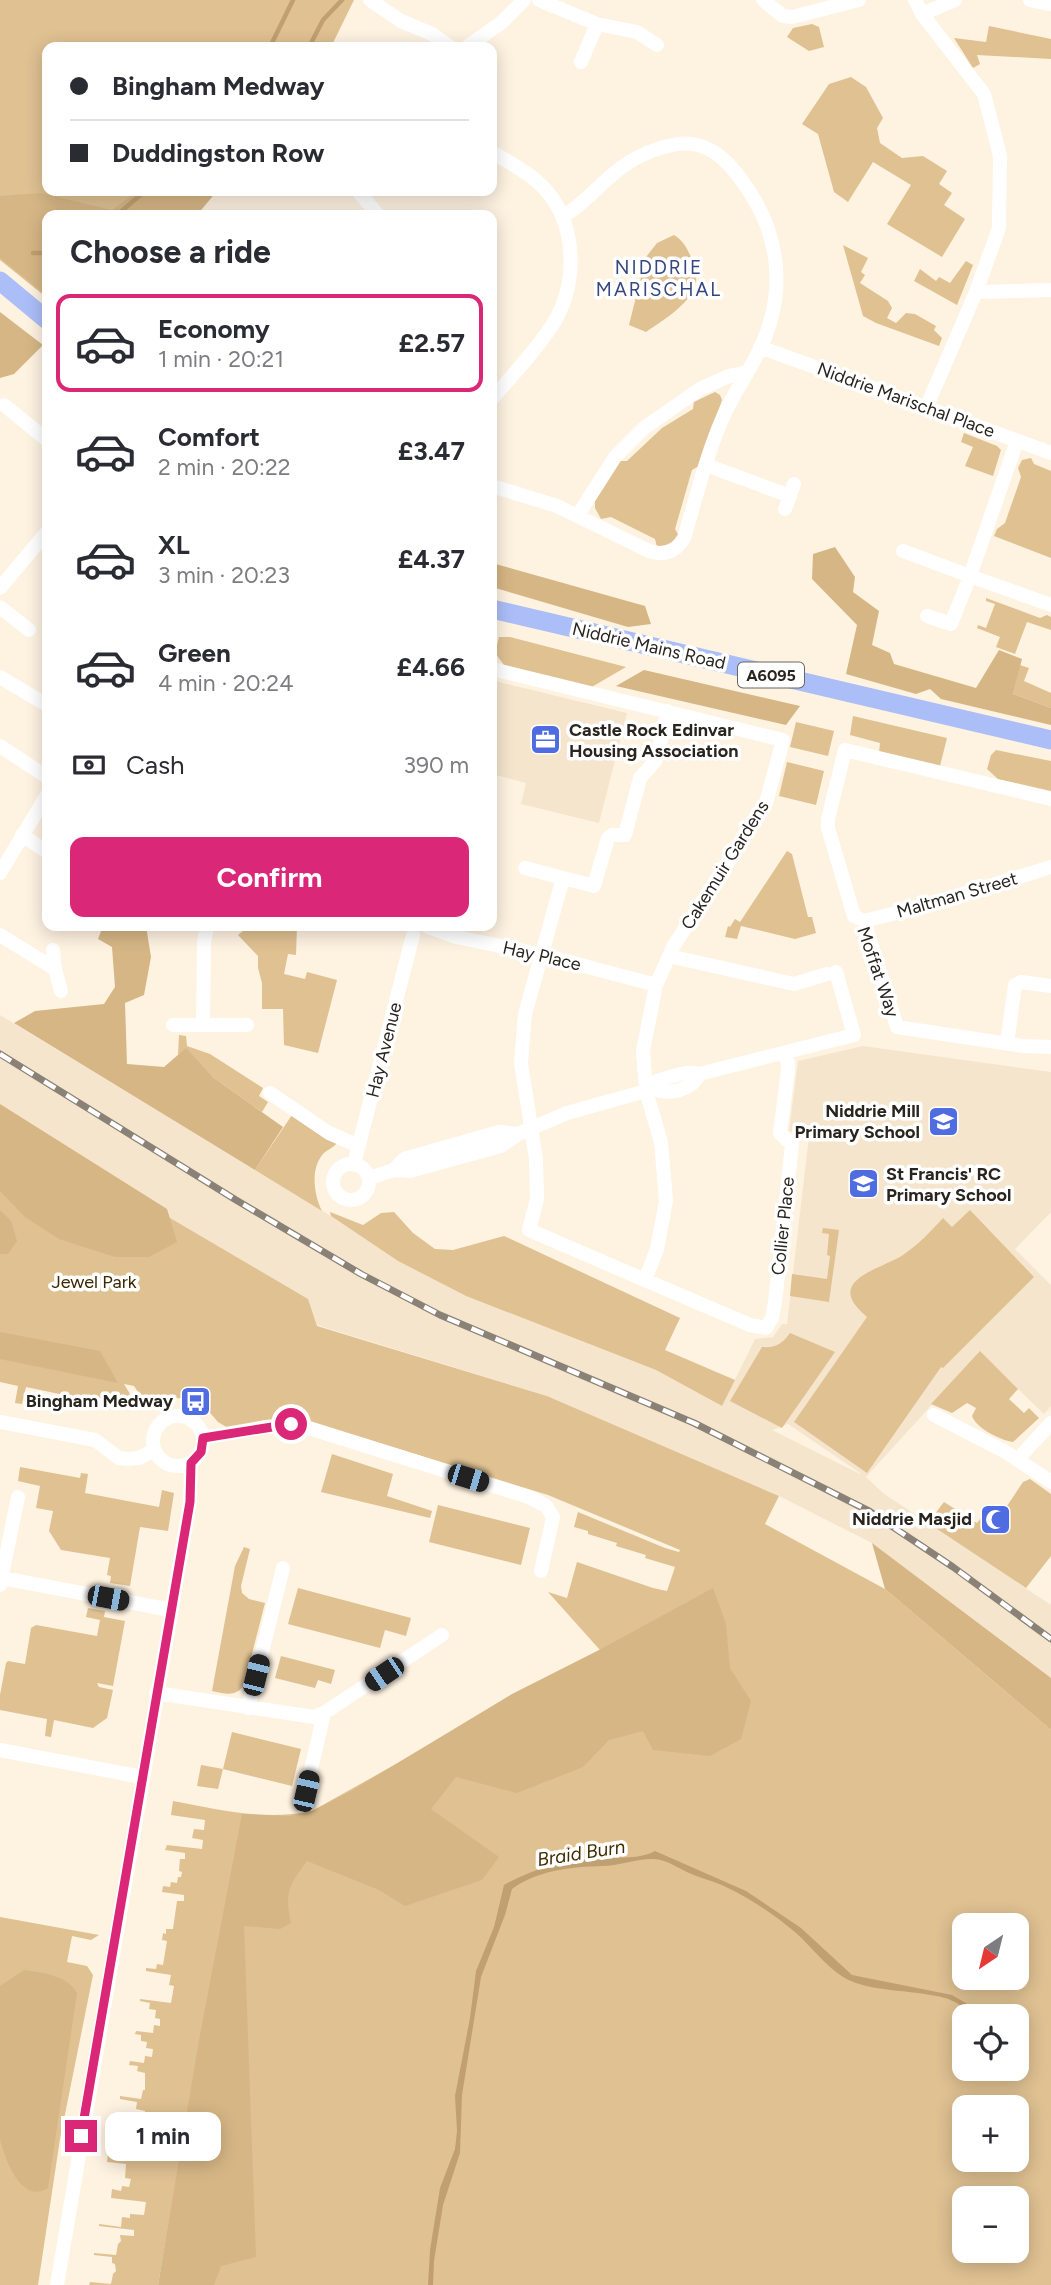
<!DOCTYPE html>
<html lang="en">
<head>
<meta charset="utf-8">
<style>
  body { margin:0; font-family:Figtree,sans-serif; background:#f2f2f3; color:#2b2b33; height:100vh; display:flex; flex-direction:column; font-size:26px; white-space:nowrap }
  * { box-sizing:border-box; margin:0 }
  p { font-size:23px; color:#7c7c81 }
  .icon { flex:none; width:38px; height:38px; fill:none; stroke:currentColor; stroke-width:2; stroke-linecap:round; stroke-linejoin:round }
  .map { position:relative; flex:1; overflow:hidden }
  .drawer { position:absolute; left:42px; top:210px; width:455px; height:721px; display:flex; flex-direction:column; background:#fff; border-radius:14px; box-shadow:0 4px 18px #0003 }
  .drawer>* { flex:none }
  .hud { position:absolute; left:42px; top:42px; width:455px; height:154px; border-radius:14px; box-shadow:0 4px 18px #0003; display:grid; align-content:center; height:154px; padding:0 28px; background:#fff }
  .needle { width:46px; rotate:215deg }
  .buttons { position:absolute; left:952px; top:1913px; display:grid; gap:14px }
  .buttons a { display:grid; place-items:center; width:77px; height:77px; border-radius:14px; background:#fff; box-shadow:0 4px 18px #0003; font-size:35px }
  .end { position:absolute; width:32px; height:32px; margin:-16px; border:9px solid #db2777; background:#fff; box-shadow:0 0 0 4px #fff }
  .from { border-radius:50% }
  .bubble { position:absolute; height:49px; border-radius:14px; background:#fff; box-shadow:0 4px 18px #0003; font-size:23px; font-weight:700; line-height:49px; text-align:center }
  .car { position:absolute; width:21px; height:42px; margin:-21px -10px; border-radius:9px; box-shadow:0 0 5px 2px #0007; background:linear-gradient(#222 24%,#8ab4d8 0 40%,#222 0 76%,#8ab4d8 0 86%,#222 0) }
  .hud b { display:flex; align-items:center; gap:24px; height:66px; font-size:26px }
  .hud b+b { border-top:2px solid #e1e1e2 }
  .hud i { width:18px; height:18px; background:#2b2b33 }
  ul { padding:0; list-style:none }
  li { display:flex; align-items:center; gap:21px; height:98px; margin:0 14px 10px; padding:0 14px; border:4px solid transparent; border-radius:14px }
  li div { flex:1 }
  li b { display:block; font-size:26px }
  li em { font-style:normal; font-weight:700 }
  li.on { border-color:#db2777 }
  li>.icon { width:63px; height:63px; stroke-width:1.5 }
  h2 { padding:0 28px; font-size:32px; line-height:84px }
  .pay { display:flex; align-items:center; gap:18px; height:77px; padding:0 28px; font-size:26px }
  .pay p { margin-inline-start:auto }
  .primary-button { display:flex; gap:14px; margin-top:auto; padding:14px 28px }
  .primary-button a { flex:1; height:80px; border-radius:14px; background:#db2777; color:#fff; font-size:28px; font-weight:700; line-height:80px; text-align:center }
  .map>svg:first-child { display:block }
  .built { fill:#f5e5cd; fill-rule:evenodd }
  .green { fill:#dfc192; fill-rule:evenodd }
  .forest { fill:#d6b685 }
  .water { fill:#c0a070 }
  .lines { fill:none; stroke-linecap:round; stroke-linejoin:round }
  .stream { stroke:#c0a070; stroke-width:4.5 }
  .minor { stroke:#fff; stroke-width:14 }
  .major { stroke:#acbef8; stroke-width:19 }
  .rail-casing { stroke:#8a8277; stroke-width:7 }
  .rail { stroke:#fff; stroke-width:4.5; stroke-dasharray:13; stroke-linecap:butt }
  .route { stroke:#db2777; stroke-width:9 }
  .labels { text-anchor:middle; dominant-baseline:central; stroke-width:7; stroke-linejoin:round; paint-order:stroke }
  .shield { fill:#fff; stroke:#686662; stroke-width:2 }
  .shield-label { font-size:16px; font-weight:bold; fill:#28241e }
  .street-label { font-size:18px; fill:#28241e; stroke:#fff }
  .poi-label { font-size:18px; font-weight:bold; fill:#28241e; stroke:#fff; text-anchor:end }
  .park-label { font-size:18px; fill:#3d2700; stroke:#fff }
  .neighbourhood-label { font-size:19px; letter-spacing:2px; fill:#364681; stroke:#fff }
  .water-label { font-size:19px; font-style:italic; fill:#422c02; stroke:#fff }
</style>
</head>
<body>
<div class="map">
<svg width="1051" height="2285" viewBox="0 0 1051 2285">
  <rect width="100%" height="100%" fill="#fef2e1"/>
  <path class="built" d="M495 681 627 713 599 823 521 804 526 783 492 774V683Z
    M0 1015 331 1216 398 1261 466 1296 656 1370 722 1406 755 1339 773 1337 782 1324H787L809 1136 789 1131 798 1061 863 1046 1051 1072V1212L1015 1249 1051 1285V1406L1044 1414 980 1352 866 1477 883 1493 1051 1605V1678L872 1543 779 1496 547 1396 317 1325 307 1299 0 1118ZM788 1424 860 1473V1474L772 1430Z"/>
  <path class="green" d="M0 0H354L331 47H47V191H203L180 215H47V298L0 260Z
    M812 24 819 27 824 47 809 51 787 37 793 28Z
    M989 26 1051 39V59L977 55 980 64 973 68 954 38 986 42Z
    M851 77 866 87 883 118 877 128 880 143 902 158 923 156 947 171 939 184 952 193 944 205 965 219 942 257 887 224 911 185 873 162 848 202 834 192 818 134 802 124 829 84Z
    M674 235C685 242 687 249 693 261 708 295 669 316 646 332L629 325 646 257 657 243Z
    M843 245 868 258 861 272 865 275 860 283 888 301 892 308 887 318 896 323 906 313 915 314 936 326 934 330 942 338 939 346 876 323 863 316Z
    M966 261 973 265 957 305 914 281 920 269 936 281 939 277 950 283Z
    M715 392 720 395 722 400 699 466 692 470 675 529 679 536 668 546 657 547 655 539 611 517 601 519 595 508V500L619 461H627L662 428 693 409 694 402Z
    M964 433 997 446 1001 450 993 476 965 466 973 447 961 442Z
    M1031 458 1034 464 1051 471V558L994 536 997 529 1005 523 1021 477 1018 468 1022 460Z
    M986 598 1040 618 1047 615 1051 617V630L1027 622 1015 654 996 647 1000 637 977 628 978 625 986 628 995 604 986 601Z
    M499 637H510L626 667 590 688 504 665 495 653Z
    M1020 665 1029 668 1024 681 1051 693V708L1013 694Z
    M853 716 947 738 940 766 879 753 880 743 850 735Z
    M796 722 834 731 828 756 790 747Z
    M996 750 1051 761V791L998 779 987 769 991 755Z
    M787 762 824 771 816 805 779 796Z
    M787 851 792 854 808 917H812L816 933 795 939 741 926 737 939 725 937 728 926 730 927 735 919 740 922Z
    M249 926 297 927 296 955 288 954 284 974 305 979 307 972 337 980 318 1053 284 1045 283 1009H262V983L258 968V956L238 935Z
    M179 1035 186 1036 187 1046 210 1054 263 1088 259 1096 268 1102 262 1112 214 1078 186 1049 178 1055Z
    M292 1115 337 1143C333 1148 327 1150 323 1154 310 1169 314 1195 322 1211L255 1170Z
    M0 1118 308 1299 317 1326 547 1396 779 1496 765 1524 885 1589 1051 1730V2285H159L210 1984 158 2285H89L90 2282 111 2284 113 2274 116 2271 115 2264 112 2263V2257L94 2255V2253L116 2255 118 2244 121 2241 120 2235 134 2236V2230L99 2226V2224L121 2227 122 2217 130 2218V2214L144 2215 146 2202 111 2198 112 2189 121 2191 122 2186 129 2187 131 2179 125 2178 126 2164 107 2162 108 2154H118L119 2149H128L129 2138 113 2135 114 2130 135 2133 137 2119H144L145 2111 136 2109 137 2102 120 2099V2096L141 2099 143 2090H145V2073L137 2071 138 2066 129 2065 130 2061 144 2063 145 2056 152 2057 153 2049 146 2048 147 2042 141 2041V2035L135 2034 136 2031 153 2033 154 2025 160 2026V2019L155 2018 156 2010 149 2009 150 2003 140 2001V1999L171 2003 174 1986 169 1985 171 1975 146 1971V1968L156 1969 157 1964 163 1965 167 1941 162 1940 163 1933 166 1934V1929H173L177 1901H184V1895L162 1892 163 1886 170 1887 171 1882 177 1883 178 1877H181L182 1872 179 1871 180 1859H185V1853L165 1850 167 1845 202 1849 203 1840 192 1838 194 1829 204 1830 205 1820 171 1815 173 1801C220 1810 265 1821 312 1811L600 1650 548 1592 567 1598 577 1562 653 1588 667 1591 675 1567 645 1558 646 1555 616 1546 617 1543 588 1534V1531L574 1527 578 1512 665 1548 679 1552 680 1550 548 1495 292 1416 228 1428 218 1422 200 1401C182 1395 164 1398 149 1408L134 1386 124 1384 130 1394 112 1405 26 1387 22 1404 15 1403 18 1386 0 1382ZM964 1925H1017V1978H964ZM964 2016H1017V2068H964ZM964 2107H1017V2160H964ZM964 2198H1017V2250H964Z
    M970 1210 1034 1277 943 1368 941 1367 867 1473 794 1422 867 1317C822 1280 880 1270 903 1255 919 1244 930 1232 943 1218L952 1227Z
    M330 1212 363 1225 381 1213 394 1212 413 1233 435 1249 453 1250 504 1236 680 1318 665 1350 735 1380 722 1406 656 1370 466 1296 398 1261 331 1216Z
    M823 1228 839 1230 829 1302 790 1296 792 1274 827 1279 830 1256 827 1255 829 1234 822 1233Z
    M790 1333 835 1352 782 1428 730 1401 762 1347C776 1348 782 1344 790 1333Z
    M980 1351 1018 1389 1009 1399 1024 1413 1029 1408 1039 1418 1013 1442C1000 1440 976 1428 972 1416L976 1408 967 1403 952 1413 931 1404Z
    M332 1454 393 1474 387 1496 432 1511 430 1518 321 1492Z
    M20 1467 80 1478 81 1473 88 1474 85 1493 159 1507 162 1490 174 1493 168 1531 140 1527 130 1586 110 1583 111 1576 107 1575 110 1558 61 1550 49 1531 53 1511 36 1508 40 1486 18 1481Z
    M1030 1479 1051 1494V1556L1026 1588 928 1523 944 1502 977 1523 981 1518 1003 1531 1010 1521 1001 1515 1023 1482Z
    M438 1505 530 1528 521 1565 429 1542Z
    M244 1547 250 1549 241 1586 242 1593 249 1599 265 1603 244 1685C236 1697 225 1694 212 1691L235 1566Z
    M298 1588 411 1618 406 1636 385 1630 380 1648 288 1624Z
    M88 1608 105 1611 104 1617 125 1621 113 1686 97 1683 99 1687 113 1690 107 1718 93 1728 54 1720 51 1737 45 1736 47 1719 0 1710V1695L6 1663 8 1661 25 1664 31 1628 36 1625 97 1636 100 1620 86 1617Z
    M281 1656 335 1670 331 1684 318 1680 315 1688 275 1678Z
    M232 1732 301 1749 292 1786 223 1769 218 1789 197 1786 201 1765 223 1769Z
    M0 1917 99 1935 91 1940 72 1936 67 1962 87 1966 93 1975 60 2139 38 2285H0Z"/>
  <path class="forest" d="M138 191H217L197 215H47V296L0 258V196L40 193 112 210Z
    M0 312 43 345 14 374 0 378Z
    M835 547 855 577 853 592 879 611 872 645 890 653 894 664 976 688 999 650 1022 659 1013 694 1051 708V725L941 699 930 689 916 694 846 674 857 625 812 579 813 554Z
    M492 563 645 606 651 624 628 627 492 587Z
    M644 670 800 706 786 725 616 686Z
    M103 926H146L151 957 144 995 125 1003 127 1064 164 1067 186 1048 214 1078 283 1127 255 1170 14 1023 35 1011 104 1004 115 987 112 947 98 939Z
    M0 1104 167 1209 177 1242 149 1257H115L59 1239 25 1217 0 1191Z
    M0 1210 11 1221 17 1241 8 1254H0Z
    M0 1332 100 1351 118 1383 0 1359Z
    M872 1543 1051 1678V1730L885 1589Z
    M713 1588 726 1624 730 1668 751 1701 741 1739 710 1756 653 1750 643 1731 609 1740 583 1767 517 1793 456 1777 431 1809 499 1857 482 1880 405 1906 379 1890 307 1861C289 1885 284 1893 291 1923L280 1929 244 1926 256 2257 221 2266 214 2285H158L199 2040 242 1814 290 1816 312 1811 351 1791 512 1694 601 1649Z
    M24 1970C43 1973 67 1975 77 1993L48 2188C21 2205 5 2159 0 2139V1986Z"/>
  <path class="water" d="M655 1851 746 1891 801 1928 852 1975 952 1995 988 2016C972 2016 960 2002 945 1998 916 1990 876 1992 851 1981 830 1972 812 1947 795 1932 774 1914 749 1898 724 1886 713 1881 700 1878 689 1873 678 1868 667 1860 655 1859 638 1858 619 1866 602 1866 571 1867 538 1870 512 1889L505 1915 481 1977 462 2095 460 2153 443 2205 434 2261 433 2285H428L430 2250 440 2188 455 2149 457 2131 455 2096 470 2018 476 1971 494 1927 504 1885C532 1869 562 1861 594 1858 614 1856 636 1861 655 1851Z"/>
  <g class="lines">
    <path class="stream" d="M270 47 293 0
      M309 47 323 20 342 0
      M117 215 145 191
      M33 253H47"/>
    <path class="minor" d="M370 0 401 21 432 34 450 47
      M539 0 597 24 581 62
      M763 0 783 16 792 17 859 0
      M915 0 922 14 984 94 1000 156 999 228 976 292
      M1030 0 1051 4
      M922 14 955 0
      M597 24 637 32 657 45
      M467 47 502 22 524 0
      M492 152C508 162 527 171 541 185 577 220 579 282 553 324 536 351 512 375 492 399
      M358 191 378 215
      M760 347 1051 453
      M4 405 47 440
      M926 408 976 292 1051 290
      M1017 441 970 576 1051 605
      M706 465 790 496
      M492 486 557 506 649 551C664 556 676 552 684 538 696 498 706 456 723 417 734 392 750 371 761 347 789 285 778 225 736 173 718 150 697 138 668 146 647 151 627 162 612 175 595 189 583 205 563 216
      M785 509 794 484
      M578 515 615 457 644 428 700 389 729 376 745 373
      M903 551 970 576 951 624 927 616
      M0 588 47 532
      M0 607 29 630
      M492 669 783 740 766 803 673 947 656 985 643 1051 646 1091 661 1142 666 1201 657 1249 645 1280 750 1325 766 1328 772 1318 775 1302 792 1145 780 1133 788 1070 787 1053
      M0 677 47 705
      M0 746 47 777
      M1051 799 845 750 828 819V828L854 916 864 921 897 1027 1023 1046 1051 1047
      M22 835 47 852
      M525 868 563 878 525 1014 521 1063 536 1159 537 1199 529 1230 645 1280
      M0 873 47 795
      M563 878 594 886 608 838 612 835H625L640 778 656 760 668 711
      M864 921 928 905 1051 867
      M428 927 456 937 543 955 656 985
      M0 935 55 969 61 991
      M53 950 55 969
      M669 956 794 984 827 974
      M173 1025H203L204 942 207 926
      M203 1025H247
      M1007 1044 1015 985 1021 982 1051 986
      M653 1088C668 1096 693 1090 699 1074
      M270 1093 329 1133 359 1146
      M333 1182a18 18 0 1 1 36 0a18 18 0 1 1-36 0Z
      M354 1164 413 935
      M394 1170 404 1159 499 1132 518 1134
      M369 1178 394 1170 410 1171 501 1146 518 1134 567 1113 646 1091 653 1088 657 1081C671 1077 685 1070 699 1074L854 1035 836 972
      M934 1415 1004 1451 1051 1482
      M153 1441a25 25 0 1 1 50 0a25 25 0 1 1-50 0Z
      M0 1422 95 1440 119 1458 127 1459 139 1458 154 1450
      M203 1438 266 1427 296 1424 529 1497 546 1506 553 1517 541 1571
      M1018 1459 1051 1423
      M2 1578 171 1610
      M0 1585 18 1497
      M156 1693 314 1717 324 1713 442 1635
      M248 1708 283 1568
      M0 1750 142 1777
      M306 1791 324 1713
      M57 2285 190 1502 191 1463"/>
    <path class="major" d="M0 281 47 320
      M492 609 1051 740"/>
    <defs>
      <path id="rail" d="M0 1054 236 1200 361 1274 440 1315 694 1423 869 1511 953 1567 1051 1639"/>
    </defs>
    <use href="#rail" class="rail-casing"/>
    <use href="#rail" class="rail"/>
  </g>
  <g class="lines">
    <path class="route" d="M81 2136 190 1502 191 1463 201 1452 203 1438 291 1424"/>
  </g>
  <defs>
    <symbol id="office-square" viewBox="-11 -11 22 22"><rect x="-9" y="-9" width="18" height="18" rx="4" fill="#4f6ce1" stroke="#fff"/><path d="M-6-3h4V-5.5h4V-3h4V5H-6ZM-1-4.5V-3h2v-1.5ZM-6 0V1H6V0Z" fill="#fff"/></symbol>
    <symbol id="school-square" viewBox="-11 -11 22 22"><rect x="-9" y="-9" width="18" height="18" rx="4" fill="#4f6ce1" stroke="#fff"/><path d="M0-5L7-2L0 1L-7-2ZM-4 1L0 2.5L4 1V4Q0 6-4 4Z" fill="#fff"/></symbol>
    <symbol id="bus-square" viewBox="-11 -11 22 22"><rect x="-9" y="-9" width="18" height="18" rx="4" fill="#4f6ce1" stroke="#fff"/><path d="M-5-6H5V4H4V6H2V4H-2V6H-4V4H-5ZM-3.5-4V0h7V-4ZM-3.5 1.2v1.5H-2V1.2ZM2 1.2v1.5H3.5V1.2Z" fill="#fff"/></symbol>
    <symbol id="mosque-square" viewBox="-11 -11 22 22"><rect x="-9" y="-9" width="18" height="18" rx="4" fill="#4f6ce1" stroke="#fff"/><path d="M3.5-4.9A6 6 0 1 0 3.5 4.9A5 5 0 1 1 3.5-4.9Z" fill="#fff"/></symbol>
  </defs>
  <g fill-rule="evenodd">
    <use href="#office-square" x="528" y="722" width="35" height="35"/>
    <use href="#school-square" x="926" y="1104" width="35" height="35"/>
    <use href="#school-square" x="846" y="1166" width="35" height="35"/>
    <use href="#bus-square" x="178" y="1384" width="35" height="35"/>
    <use href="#mosque-square" x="978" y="1502" width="35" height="35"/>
  </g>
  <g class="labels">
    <rect class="shield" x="738" y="662.5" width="66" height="25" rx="5"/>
    <g class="shield-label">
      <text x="771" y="675">A6095</text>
    </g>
    <g class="street-label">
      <text transform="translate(906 400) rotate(20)">Niddrie Marischal Place</text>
      <text transform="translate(649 646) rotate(13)">Niddrie Mains Road</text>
      <text transform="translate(725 865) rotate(-58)">Cakemuir Gardens</text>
      <text transform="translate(957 895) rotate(-16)">Maltman Street</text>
      <text transform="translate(542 956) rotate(13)">Hay Place</text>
      <text transform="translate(878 972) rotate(71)">Moffat Way</text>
      <text transform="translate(384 1050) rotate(-76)">Hay Avenue</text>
      <text transform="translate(783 1226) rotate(-84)">Collier Place</text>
    </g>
    <g class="poi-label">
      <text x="569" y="730" text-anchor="start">Castle Rock Edinvar<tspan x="569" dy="21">Housing Association</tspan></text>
      <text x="920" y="1111">Niddrie Mill<tspan x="920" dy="21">Primary School</tspan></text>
      <text x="886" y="1174" text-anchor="start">St Francis' RC<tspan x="886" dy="21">Primary School</tspan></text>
      <text x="173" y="1401">Bingham Medway</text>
      <text x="972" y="1519">Niddrie Masjid</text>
    </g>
    <g class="park-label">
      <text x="94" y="1282">Jewel Park</text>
    </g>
    <g class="neighbourhood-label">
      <text x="659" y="267">NIDDRIE<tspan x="659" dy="22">MARISCHAL</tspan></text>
    </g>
    <g class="water-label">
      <text transform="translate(581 1853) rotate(-9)">Braid Burn</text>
    </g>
  </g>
</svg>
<div class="buttons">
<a><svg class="needle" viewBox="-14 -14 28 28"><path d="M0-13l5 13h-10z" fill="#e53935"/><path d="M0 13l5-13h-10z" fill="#7c7c81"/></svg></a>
<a><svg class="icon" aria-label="locate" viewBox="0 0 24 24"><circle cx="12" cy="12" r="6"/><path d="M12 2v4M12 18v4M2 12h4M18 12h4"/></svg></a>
<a>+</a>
<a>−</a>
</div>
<i class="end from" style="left:291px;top:1424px"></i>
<i class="end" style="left:81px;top:2136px"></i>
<div class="bubble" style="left:105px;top:2112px;width:116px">1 min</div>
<i class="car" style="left:468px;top:1478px;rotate:107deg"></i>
<i class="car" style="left:108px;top:1598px;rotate:101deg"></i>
<i class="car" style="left:384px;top:1674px;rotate:236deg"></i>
<i class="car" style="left:256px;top:1675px;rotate:14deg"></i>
<i class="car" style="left:306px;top:1791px;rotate:13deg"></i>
<div class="hud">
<b><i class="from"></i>Bingham Medway</b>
<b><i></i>Duddingston Row</b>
</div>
<section class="drawer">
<h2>Choose a ride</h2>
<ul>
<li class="on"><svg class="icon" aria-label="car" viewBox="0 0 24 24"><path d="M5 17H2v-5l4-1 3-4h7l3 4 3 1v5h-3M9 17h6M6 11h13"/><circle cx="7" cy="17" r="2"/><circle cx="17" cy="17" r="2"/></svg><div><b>Economy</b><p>1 min · 20:21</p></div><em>£2.57</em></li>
<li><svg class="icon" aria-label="car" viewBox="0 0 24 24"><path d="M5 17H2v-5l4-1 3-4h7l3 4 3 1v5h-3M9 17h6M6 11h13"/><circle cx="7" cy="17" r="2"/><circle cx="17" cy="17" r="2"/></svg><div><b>Comfort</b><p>2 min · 20:22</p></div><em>£3.47</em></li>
<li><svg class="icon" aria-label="car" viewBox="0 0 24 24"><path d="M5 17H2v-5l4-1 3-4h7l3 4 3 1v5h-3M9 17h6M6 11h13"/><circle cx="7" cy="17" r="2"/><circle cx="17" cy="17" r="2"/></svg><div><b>XL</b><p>3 min · 20:23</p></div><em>£4.37</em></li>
<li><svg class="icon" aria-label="car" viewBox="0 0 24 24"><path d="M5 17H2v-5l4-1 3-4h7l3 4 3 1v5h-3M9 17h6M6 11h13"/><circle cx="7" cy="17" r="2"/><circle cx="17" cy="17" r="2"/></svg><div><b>Green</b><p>4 min · 20:24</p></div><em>£4.66</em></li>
</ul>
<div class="pay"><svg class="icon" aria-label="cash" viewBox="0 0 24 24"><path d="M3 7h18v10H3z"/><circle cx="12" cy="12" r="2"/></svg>Cash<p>390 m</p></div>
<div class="primary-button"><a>Confirm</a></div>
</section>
</div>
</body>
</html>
